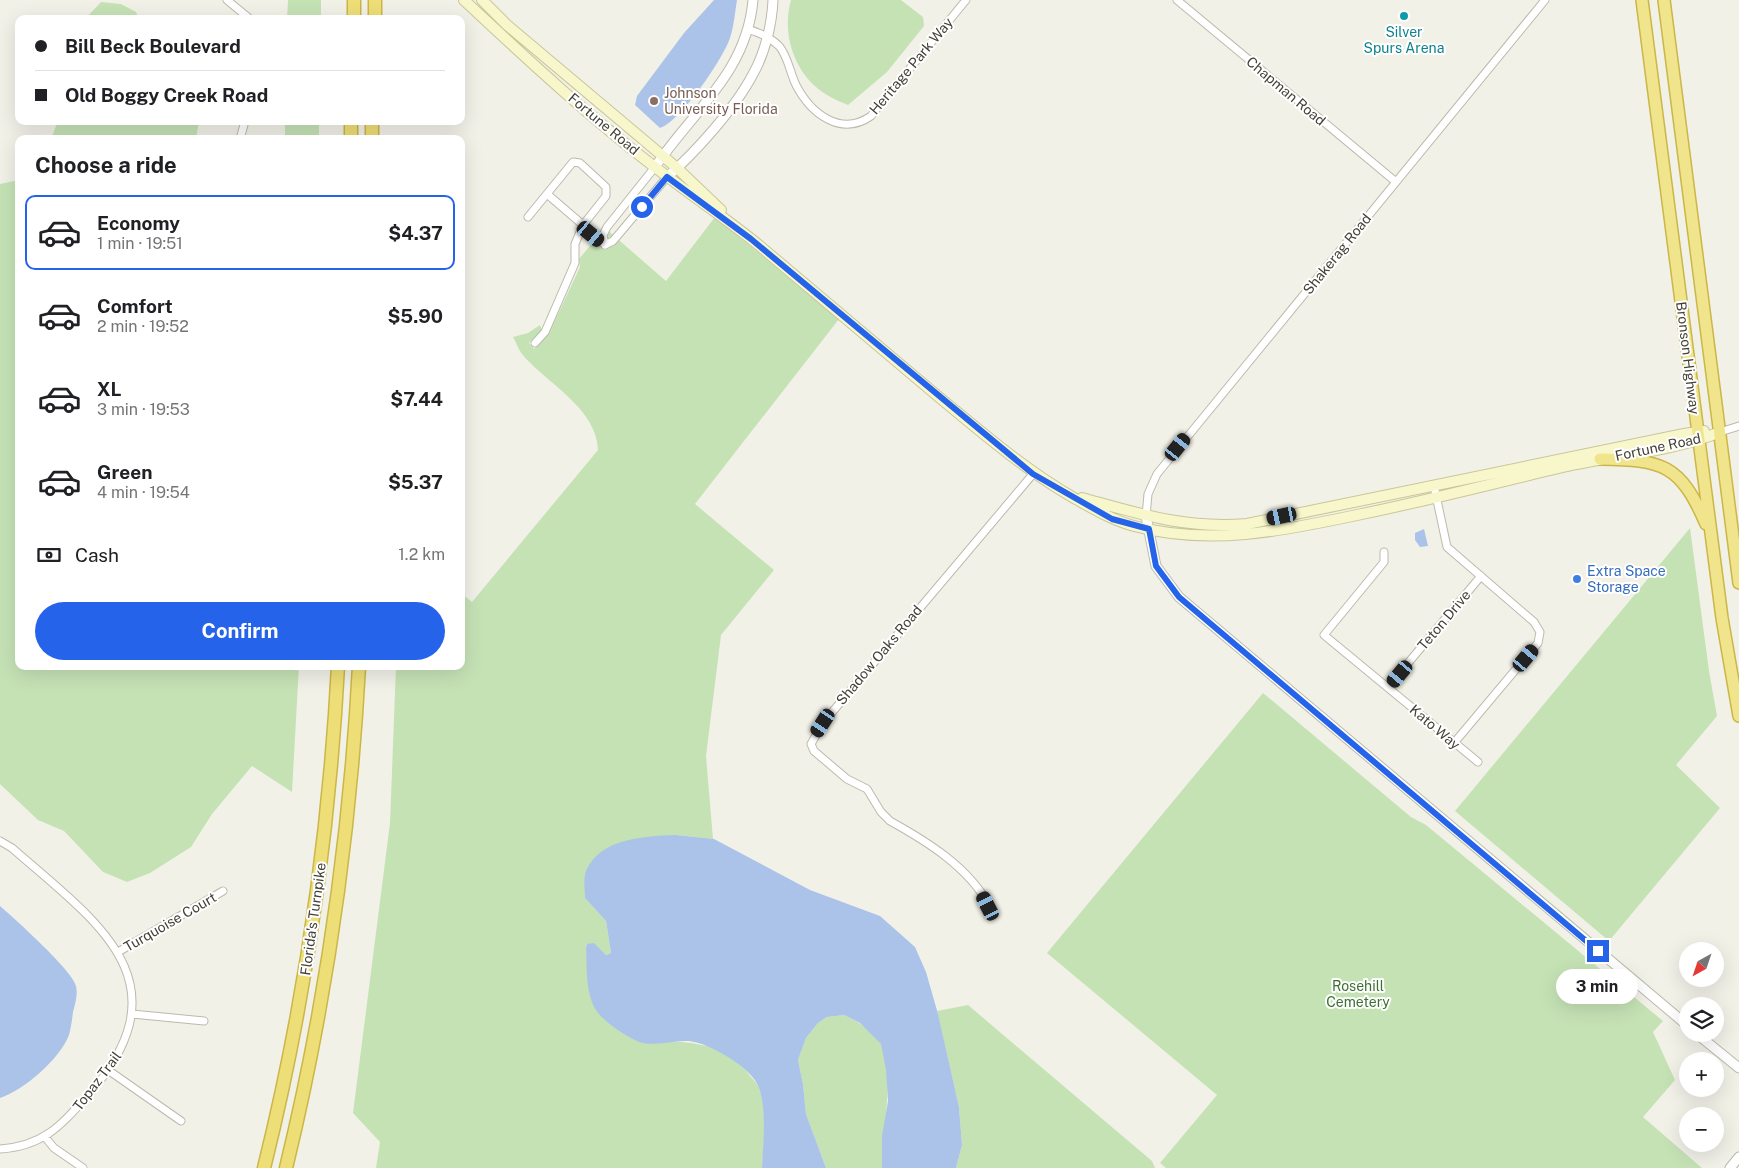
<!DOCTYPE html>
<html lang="en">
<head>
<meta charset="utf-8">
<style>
  body { margin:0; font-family:"Public Sans",sans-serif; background:#f6f6f6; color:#202124; height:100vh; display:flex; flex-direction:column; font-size:19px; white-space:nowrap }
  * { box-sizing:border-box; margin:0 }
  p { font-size:16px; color:#757577 }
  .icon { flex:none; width:28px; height:28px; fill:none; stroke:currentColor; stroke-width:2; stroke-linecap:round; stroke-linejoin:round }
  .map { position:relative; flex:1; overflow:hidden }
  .sheet { position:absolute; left:15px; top:135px; width:450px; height:535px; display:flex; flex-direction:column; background:#fff; border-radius:10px; box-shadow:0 5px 20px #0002 }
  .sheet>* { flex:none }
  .guide { position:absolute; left:15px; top:15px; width:450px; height:110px; border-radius:10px; box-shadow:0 5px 20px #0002; display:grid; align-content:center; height:110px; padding:0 20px; background:#fff }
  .needle { width:32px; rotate:220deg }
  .tools { position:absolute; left:1679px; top:942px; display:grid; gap:10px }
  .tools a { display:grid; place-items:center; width:45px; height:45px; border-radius:50%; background:#fff; box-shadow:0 5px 20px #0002; font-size:25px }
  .end { position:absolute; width:22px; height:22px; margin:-11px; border:6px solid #2563eb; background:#fff; box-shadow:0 0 0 2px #fff }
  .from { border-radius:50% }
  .bubble { position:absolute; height:35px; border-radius:18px; background:#fff; box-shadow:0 5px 20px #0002; font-size:16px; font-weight:700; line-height:35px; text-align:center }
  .car { position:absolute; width:15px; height:30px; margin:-15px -8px; border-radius:6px; box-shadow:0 0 4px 1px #0007; background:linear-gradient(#222 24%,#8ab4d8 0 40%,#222 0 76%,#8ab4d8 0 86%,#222 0) }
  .guide b { display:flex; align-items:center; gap:18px; height:48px; font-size:19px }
  .guide b+b { border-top:1px solid #e0e0e0 }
  .guide i { width:12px; height:12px; background:#202124 }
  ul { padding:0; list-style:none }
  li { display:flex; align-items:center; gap:15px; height:75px; margin:0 10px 8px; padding:0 10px; border:2px solid transparent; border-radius:10px }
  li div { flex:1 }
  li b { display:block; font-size:19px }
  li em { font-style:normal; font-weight:700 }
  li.current { border-color:#2563eb }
  li>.icon { width:45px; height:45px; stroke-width:1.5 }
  h2 { padding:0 20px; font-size:22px; line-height:60px }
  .pay { display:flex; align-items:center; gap:12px; height:55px; padding:0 20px; font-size:19px }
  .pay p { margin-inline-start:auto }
  .button { display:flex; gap:10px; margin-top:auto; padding:10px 20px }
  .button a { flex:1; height:58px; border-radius:30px; background:#2563eb; color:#fff; font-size:20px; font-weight:700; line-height:58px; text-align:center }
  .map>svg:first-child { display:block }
  .green { fill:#c5e2b5 }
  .water { fill:#abc3e8 }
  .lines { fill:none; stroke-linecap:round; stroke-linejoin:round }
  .minor-casing { stroke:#bcbaab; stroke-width:9 }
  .tertiary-casing { stroke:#bcbaab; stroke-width:11 }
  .secondary-casing { stroke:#c9c69a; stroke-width:12 }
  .trunk-casing { stroke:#cbb648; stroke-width:14 }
  .motorway-casing { stroke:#cbb648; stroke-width:15 }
  .minor { stroke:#fff; stroke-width:7 }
  .tertiary { stroke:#fff; stroke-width:9 }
  .secondary { stroke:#f8f7cb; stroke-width:10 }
  .trunk { stroke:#f0e58c; stroke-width:11 }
  .motorway { stroke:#eede77; stroke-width:12 }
  .route { stroke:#2563eb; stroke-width:6 }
  .culture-dot { fill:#0f9aa8; stroke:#fff; stroke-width:2 }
  .education-dot { fill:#8d6e63; stroke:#fff; stroke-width:2 }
  .shop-dot { fill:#3f7fe0; stroke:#fff; stroke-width:2 }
  .labels { text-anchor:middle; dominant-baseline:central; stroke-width:4; stroke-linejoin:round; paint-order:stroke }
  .culture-label { font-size:14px; fill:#0d838f; stroke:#fff }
  .street-label { font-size:14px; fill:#444237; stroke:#fff }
  .education-label { font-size:14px; fill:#785e54; stroke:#fff; text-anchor:start }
  .shop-label { font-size:14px; fill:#366cbe; stroke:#fff; text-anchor:start }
  .park-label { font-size:14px; fill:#3c7031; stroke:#fff }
</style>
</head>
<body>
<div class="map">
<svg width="1739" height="1168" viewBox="0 0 1739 1168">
  <rect width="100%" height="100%" fill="#f2f1e8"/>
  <path class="green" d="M288 0H321V19H287Z
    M791 0H901L923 17 924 26 887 72 848 105C841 102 833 99 827 95 795 76 781 35 791 0Z
    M101 2 121 4 136 12 139 19H85Z
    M58 121H199L196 139H51Z
    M285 121H319V139H285Z
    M19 180V666H299L292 792 252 766 212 814 191 847 150 873 127 882 103 872 64 831 38 820 0 784V184Z
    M715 217 839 319 695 504 774 570 721 635 706 756 713 839 676 835 585 898 606 921 611 953 606 955 587 944 586 948 590 995 643 1043C683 1040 719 1040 748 1073 751 1078 758 1083 759 1088 767 1113 764 1143 762 1168H376L380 1142 353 1113 390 823 396 666H461V593L472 602 598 450C597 408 546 383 522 354 518 349 516 342 513 337L528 333 540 325 542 330 529 343 534 349 549 333 580 267 579 259 594 241 605 250 610 244 599 235 605 228 666 281Z
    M1690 528 1709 671 1717 716 1676 765 1720 808 1609 941 1455 811Z
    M1263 693 1411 817 1426 825 1663 1021 1653 1032 1675 1080 1643 1117 1702 1168H1166L1160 1163 1217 1095 1047 953Z
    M968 1005 1152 1161 1155 1168H956L962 1145 959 1107 937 1011Z
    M844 1015C857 1021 874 1031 881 1044 895 1074 882 1135 882 1168H826L806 1114 803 1084 798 1060 806 1038 818 1023 827 1017Z"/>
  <path class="water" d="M714 0H737C735 12 734 26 730 38 723 59 680 122 660 128L635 105 637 96 684 33Z
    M1424 529 1428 546 1420 547 1415 540V533Z
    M676 835 714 839 810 890 880 916 915 947 926 972 938 1014 959 1107 962 1145 956 1168H882V1136L888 1101 886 1070 881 1044 860 1023 844 1015 827 1017 818 1023 806 1038 798 1060 803 1084 806 1114 826 1168H762C763 1143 767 1113 759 1088 753 1068 709 1043 689 1041 674 1040 657 1046 643 1043 632 1041 606 1023 599 1014 585 998 587 968 586 948L587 944 594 943 606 955 611 953 606 921 585 898C585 890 583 878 586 871 600 838 645 836 676 835Z
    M0 906C14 918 73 971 76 986 78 994 75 1005 73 1012 72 1020 71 1028 69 1035 60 1059 24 1090 0 1098Z"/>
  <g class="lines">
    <defs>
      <path id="minor" d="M227 0 250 19
        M1177 0 1396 182
        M748 29C759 33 770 37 779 46 788 56 790 73 796 85 811 114 841 137 871 116L966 0
        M240 139 245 121
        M528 217 573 162 580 163 606 187V196L583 225 605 245
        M605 245 603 235 607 227 655 167
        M605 245 613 241 667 177
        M535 343 545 332 575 263V244L583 225 547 194
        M1720 432 1739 426
        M1434 486 1447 547 1534 622 1540 632 1538 643 1454 743
        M1146 516 1148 494 1157 474 1545 0
        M1384 552V562L1324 635 1478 762
        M1388 687 1481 576
        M0 841 12 848C95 921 188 980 90 1093 62 1124 45 1146 0 1149
        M989 905C968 867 928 842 890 821L881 812 867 789 847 779 814 751 811 744 823 723 1033 474
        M118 952 223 891
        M132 1014 204 1021
        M108 1070 181 1121
        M45 1137 54 1148 83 1168"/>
      <path id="tertiary" d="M655 167C693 111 747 72 753 0
        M667 177C695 153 736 107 753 74 765 53 772 24 773 0
        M1146 516 1156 566 1179 597 1688 1026
        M1697 1034 1739 1068
        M1730 1168 1739 1157"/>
      <path id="secondary" d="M464 0C529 61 596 123 668 177 699 201 731 222 761 247 821 297 880 348 940 398 984 434 1025 470 1074 498 1094 509 1112 520 1134 526 1209 546 1282 531 1357 515 1426 501 1494 483 1563 467 1615 455 1671 452 1720 432
        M482 0 507 25 677 168 721 210
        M1082 498C1140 514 1185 529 1247 524L1684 434 1704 431"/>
      <path id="trunk" d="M1642 0 1722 618 1739 716
        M1664 0 1739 583
        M1600 459C1663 460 1680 464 1706 524"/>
      <path id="motorway" d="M354 19V0
        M375 19V0
        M351 139V121
        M372 139V121
        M264 1168C305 1003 329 836 338 666
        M286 1168C326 1003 350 836 359 666"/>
    </defs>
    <use href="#minor" class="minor-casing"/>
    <use href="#tertiary" class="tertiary-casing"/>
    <use href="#secondary" class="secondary-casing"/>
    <use href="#trunk" class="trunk-casing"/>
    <use href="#motorway" class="motorway-casing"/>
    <use href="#minor" class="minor"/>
    <use href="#tertiary" class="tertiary"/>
    <use href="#secondary" class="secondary"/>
    <use href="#trunk" class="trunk"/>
    <use href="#motorway" class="motorway"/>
  </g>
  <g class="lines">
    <path class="route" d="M642 207 667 177 751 239 1033 474 1112 519 1149 529 1156 566 1179 597 1598 951"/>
  </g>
  <circle class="culture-dot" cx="1404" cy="16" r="5"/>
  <circle class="education-dot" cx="654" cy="101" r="5"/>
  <circle class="shop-dot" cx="1577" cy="579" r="5"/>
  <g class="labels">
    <g class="culture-label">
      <text x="1404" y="32">Silver<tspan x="1404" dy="16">Spurs Arena</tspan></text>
    </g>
    <g class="street-label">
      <text transform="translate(911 66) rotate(-50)">Heritage Park Way</text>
      <text transform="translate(1286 91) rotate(40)">Chapman Road</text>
      <text transform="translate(604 124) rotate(40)">Fortune Road</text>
      <text transform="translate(1337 254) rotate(-51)">Shakerag Road</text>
      <text transform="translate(1688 358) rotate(83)">Bronson Highway</text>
      <text transform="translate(1658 447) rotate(-12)">Fortune Road</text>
      <text transform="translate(1444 620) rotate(-50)">Teton Drive</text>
      <text transform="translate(879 655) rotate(-50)">Shadow Oaks Road</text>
      <text transform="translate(1435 727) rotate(40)">Kato Way</text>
      <text transform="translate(313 919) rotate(-82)">Florida's Turnpike</text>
      <text transform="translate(170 922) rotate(-30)">Turquoise Court</text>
      <text transform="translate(97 1081) rotate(-53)">Topaz Trail</text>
    </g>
    <g class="education-label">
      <text x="664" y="93">Johnson<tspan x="664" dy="16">University Florida</tspan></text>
    </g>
    <g class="shop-label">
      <text x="1587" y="571">Extra Space<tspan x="1587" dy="16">Storage</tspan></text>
    </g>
    <g class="park-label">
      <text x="1358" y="986">Rosehill<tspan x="1358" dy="16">Cemetery</tspan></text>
    </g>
  </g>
</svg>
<div class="tools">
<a><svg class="needle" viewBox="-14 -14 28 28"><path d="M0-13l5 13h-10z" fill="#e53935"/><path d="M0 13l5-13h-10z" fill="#757577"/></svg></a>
<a><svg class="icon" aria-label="layers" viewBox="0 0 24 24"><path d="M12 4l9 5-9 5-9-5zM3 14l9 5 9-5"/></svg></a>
<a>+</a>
<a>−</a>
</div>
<i class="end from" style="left:642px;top:207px"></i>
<i class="end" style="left:1598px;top:951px"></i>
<div class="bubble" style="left:1556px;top:969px;width:82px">3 min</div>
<i class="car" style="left:591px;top:234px;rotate:130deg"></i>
<i class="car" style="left:1178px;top:447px;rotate:39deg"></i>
<i class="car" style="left:1282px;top:516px;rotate:258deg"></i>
<i class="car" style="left:1526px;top:658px;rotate:40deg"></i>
<i class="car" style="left:1400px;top:674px;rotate:220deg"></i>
<i class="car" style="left:823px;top:723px;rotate:213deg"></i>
<i class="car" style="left:988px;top:906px;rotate:333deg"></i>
<div class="guide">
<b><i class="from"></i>Bill Beck Boulevard</b>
<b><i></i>Old Boggy Creek Road</b>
</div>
<section class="sheet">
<h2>Choose a ride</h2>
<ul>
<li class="current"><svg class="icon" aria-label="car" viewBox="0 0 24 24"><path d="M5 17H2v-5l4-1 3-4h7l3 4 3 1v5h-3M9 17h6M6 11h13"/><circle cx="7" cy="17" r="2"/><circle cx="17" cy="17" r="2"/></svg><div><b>Economy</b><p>1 min · 19:51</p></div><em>$4.37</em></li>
<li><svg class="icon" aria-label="car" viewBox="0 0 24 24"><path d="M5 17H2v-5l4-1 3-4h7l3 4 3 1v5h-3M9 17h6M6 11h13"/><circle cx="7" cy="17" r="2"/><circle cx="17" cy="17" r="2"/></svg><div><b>Comfort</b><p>2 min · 19:52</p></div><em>$5.90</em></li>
<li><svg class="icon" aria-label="car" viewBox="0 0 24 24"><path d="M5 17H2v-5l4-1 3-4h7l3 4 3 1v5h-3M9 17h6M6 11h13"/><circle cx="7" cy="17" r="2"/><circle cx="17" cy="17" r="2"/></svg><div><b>XL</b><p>3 min · 19:53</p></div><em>$7.44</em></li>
<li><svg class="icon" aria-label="car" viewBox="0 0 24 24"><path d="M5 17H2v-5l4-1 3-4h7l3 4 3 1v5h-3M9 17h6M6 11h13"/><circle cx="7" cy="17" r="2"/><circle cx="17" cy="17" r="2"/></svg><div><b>Green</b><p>4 min · 19:54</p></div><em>$5.37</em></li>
</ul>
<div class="pay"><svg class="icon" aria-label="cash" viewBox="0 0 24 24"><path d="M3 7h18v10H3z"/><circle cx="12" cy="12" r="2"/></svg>Cash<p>1.2 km</p></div>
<div class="button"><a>Confirm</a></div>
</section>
</div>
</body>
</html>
